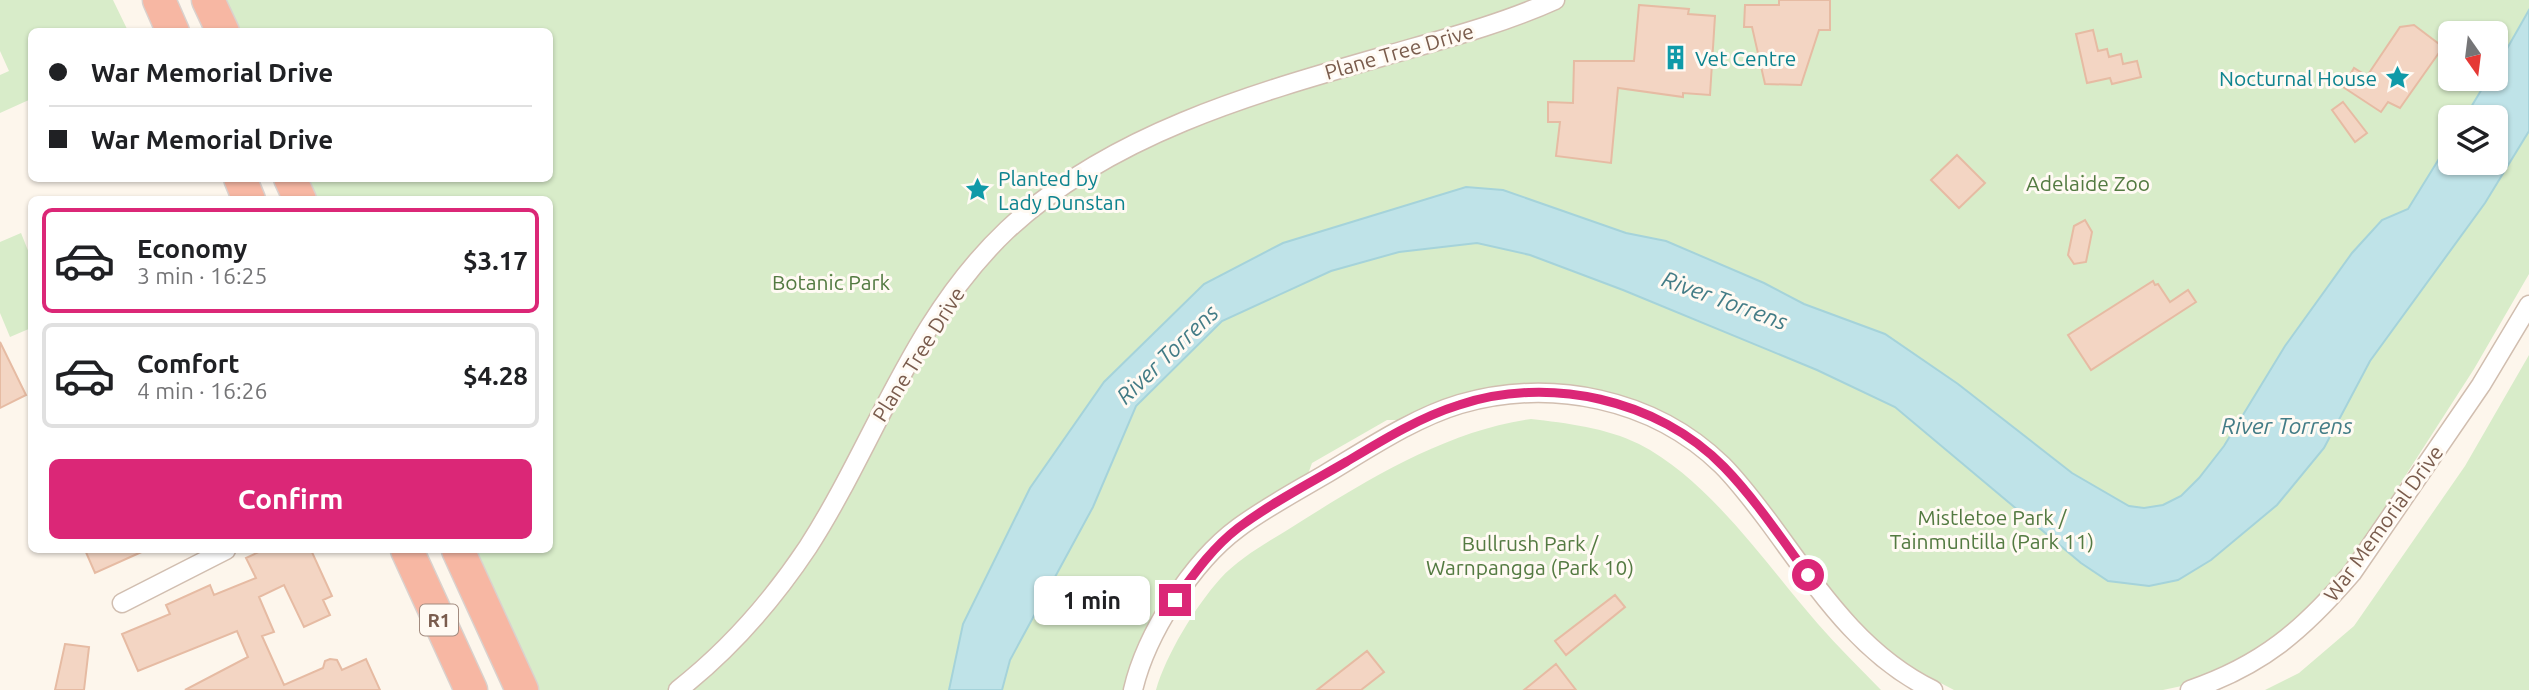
<!DOCTYPE html>
<html lang="en">
<head>
<meta charset="utf-8">
<style>
  body { margin:0; font-family:Ubuntu,sans-serif; background:#f2f2f2; color:#202124; height:100vh; display:flex; flex-direction:column; font-size:26px; white-space:nowrap }
  * { box-sizing:border-box; margin:0 }
  p { font-size:23px; color:#757577 }
  .icon { flex:none; width:38px; height:38px; fill:none; stroke:currentColor; stroke-width:2; stroke-linecap:round; stroke-linejoin:round }
  .map { position:relative; flex:1; overflow:hidden }
  .drawer { position:absolute; left:28px; top:196px; width:525px; height:357px; display:flex; flex-direction:column; background:#fff; border-radius:10px; box-shadow:0 2px 5px #0004 }
  .drawer>* { flex:none }
  .banner { position:absolute; left:28px; top:28px; width:525px; height:154px; border-radius:10px; box-shadow:0 2px 5px #0004; display:grid; align-content:center; height:154px; padding:0 21px; background:#fff }
  .needle { width:46px; rotate:166deg }
  .tools { position:absolute; left:2438px; top:21px; display:grid; gap:14px }
  .tools a { display:grid; place-items:center; width:70px; height:70px; border-radius:10px; background:#fff; box-shadow:0 2px 5px #0004; font-size:35px }
  .end { position:absolute; width:32px; height:32px; margin:-16px; border:9px solid #db2777; background:#fff; box-shadow:0 0 0 4px #fff }
  .from { border-radius:50% }
  .bubble { position:absolute; height:49px; border-radius:10px; background:#fff; box-shadow:0 2px 5px #0004; font-size:23px; font-weight:700; line-height:49px; text-align:center }
  .banner b { display:flex; align-items:center; gap:24px; height:66px; font-size:26px }
  .banner b+b { border-top:2px solid #e0e0e0 }
  .banner i { width:18px; height:18px; background:#202124 }
  ul { padding:12px 0 0; list-style:none }
  li { display:flex; align-items:center; gap:21px; height:105px; margin:0 14px 10px; padding:0 7px; border:4px solid #e0e0e0; border-radius:10px }
  li div { flex:1 }
  li b { display:block; font-size:26px }
  li em { font-style:normal; font-weight:700 }
  li.selected { border-color:#db2777 }
  li>.icon { width:63px; height:63px; stroke-width:1.5 }
  .button { display:flex; gap:14px; margin-top:auto; padding:14px 21px }
  .button a { flex:1; height:80px; border-radius:10px; background:#db2777; color:#fff; font-size:28px; font-weight:700; line-height:80px; text-align:center }
  .map>svg:first-child { display:block }
  .green { fill:#d8ecc9; fill-rule:evenodd }
  .water { fill:#bfe3e8; stroke:#a5d3da; stroke-width:2 }
  .building { fill:#f3d5c3; stroke:#e6bba3; stroke-width:2 }
  .lines { fill:none; stroke-linecap:round; stroke-linejoin:round }
  .street-casing { stroke:#d1beb0; stroke-width:21 }
  .highway-casing { stroke:#dad1cd; stroke-width:35 }
  .street { stroke:#fff; stroke-width:18 }
  .highway { stroke:#f7b7a3; stroke-width:32 }
  .route { stroke:#db2777; stroke-width:9 }
  .labels { text-anchor:middle; dominant-baseline:central; stroke-width:6; stroke-linejoin:round; paint-order:stroke }
  .shield { fill:#fffaf3; stroke:#a28b7f; stroke-width:2 }
  .shield-label { font-size:19px; font-weight:bold; fill:#7a5c4d }
  .street-label { font-size:21px; fill:#7a5c4d; stroke:#fffaf3 }
  .culture-label { font-size:21px; fill:#0d838f; stroke:#fffaf3; text-anchor:start }
  .park-label { font-size:21px; fill:#537a41; stroke:#fffaf3 }
  .water-label { font-size:23px; font-style:italic; fill:#437c86; stroke:#fffaf3 }
</style>
</head>
<body>
<div class="map">
<svg width="2529" height="690" viewBox="0 0 2529 690">
  <rect width="100%" height="100%" fill="#fdf6ec"/>
  <path class="green" d="M0 0H113L128 31 32 32 31 99 0 113V75L9 71 0 51Z
    M220 0H2529V274L2474 369 2400 484 2402 491 2350 567 2299 623 2205 681 2163 690H1954L1908 666 1863 632 1705 443 1663 413 1633 400 1564 384 1530 383 1489 388 1444 400 1402 420H1387L1312 463 1308 474 1231 524 1126 690H1002L1010 660 1093 507 1136 406 1222 321 1297 284 1204 285 1104 382 1030 488 963 624 949 690H534L470 550H550V200L311 199 301 179 550 178V32L234 31ZM2450 33H2496V79H2450ZM2450 117H2496V163H2450Z
    M21 233 31 258V328L10 337 0 313V242Z
    M2529 355V690H2265L2299 673 2354 626 2465 466Z
    M1531 419C1566 423 1607 428 1639 444 1710 480 1767 566 1818 624 1838 647 1860 668 1881 690H1156C1166 655 1195 607 1220 579 1238 559 1266 543 1289 529 1362 483 1444 431 1531 419Z"/>
  <path class="water" d="M2529 10V131L2485 203 2370 361 2324 448 2277 505 2211 560 2178 580 2149 586 2108 581 2081 563 1895 407 1817 370 1623 290 1530 255 1477 243 1399 252 1331 271 1222 321 1136 406 1093 507 1010 660 1002 690H949L963 624 1030 488 1104 382 1204 284 1283 243 1466 187 1503 190 1626 233 1666 241 1764 283 1804 304 1885 334 1958 384 2072 473 2129 506 2144 508 2163 505 2181 496 2199 478 2224 446 2285 346 2352 253 2382 220 2408 209 2450 141V163H2496V117H2465L2488 79H2496V68Z"/>
  <path class="building" d="M1779 0H1830V30H1819L1801 85 1765 84 1752 27H1744L1745 5H1779Z
    M1639 5 1689 9 1688 14 1715 16 1710 95 1683 93V97L1618 88 1611 163 1556 156 1560 122H1548V102L1573 103 1574 61H1634Z
    M2414 25 2443 47 2400 108 2388 102 2381 112 2343 87 2354 68 2367 76 2400 27Z
    M2093 30 2098 51 2107 49 2109 57 2121 54 2123 64 2137 61 2141 77 2112 84 2110 78 2087 83 2076 34Z
    M2343 102 2367 133 2355 142 2332 110Z
    M1957 155 1985 183 1959 208 1931 180Z
    M2085 220 2092 232 2086 262 2074 264 2068 255 2074 226Z
    M2153 281 2155 285 2158 284 2170 302 2188 290 2196 302 2091 370 2068 335Z
    M0 342 26 395 0 408Z
    M85 550H146L95 573Z
    M263 550H311L332 596 323 600 330 615 304 627 284 585 259 597 274 632 262 636 284 685 323 668 325 661 330 659 337 660 342 670 366 659 380 690H185L248 657 237 631 138 671 122 634 170 614 166 605 210 585 214 595 256 578 246 558Z
    M1615 595 1625 607 1566 655 1555 641Z
    M65 644 89 647 84 690H55Z
    M1367 651 1384 672 1361 690H1317Z
    M1556 664 1576 690H1524Z"/>
  <g class="lines">
    <defs>
      <path id="street" d="M122 603 226 550
        M678 690C729 650 772 601 808 547 876 441 912 320 1007 230 1111 133 1255 93 1388 55 1444 39 1502 24 1555 0
        M1133 690C1146 634 1192 562 1238 528 1265 508 1295 492 1324 475 1366 450 1413 418 1460 404 1551 378 1653 398 1722 465 1739 482 1754 502 1769 522 1817 587 1859 654 1933 690
        M2190 690C2263 665 2303 630 2352 573L2481 385 2529 305"/>
      <path id="highway" d="M159 0 173 32
        M208 0 223 32
        M240 178 249 200
        M290 178 300 200
        M407 550 471 690
        M458 550 522 690"/>
    </defs>
    <use href="#street" class="street-casing"/>
    <use href="#highway" class="highway-casing"/>
    <use href="#street" class="street"/>
    <use href="#highway" class="highway"/>
  </g>
  <g class="lines">
    <path class="route" d="M1175 600C1194 574 1212 548 1238 528 1271 503 1310 483 1346 462 1381 441 1420 417 1459 405 1548 375 1658 399 1724 467 1755 499 1781 538 1808 575"/>
  </g>
  <defs>
    <symbol id="building-bare" viewBox="-9 -9 18 18"><path d="M-4-6H4V6H1V3H-1V6H-4ZM-2.5-4.3h1.7v1.8h-1.7ZM.8-4.3h1.7v1.8H.8ZM-2.5-1h1.7V.8h-1.7ZM.8-1h1.7V.8H.8Z" fill="#0f9aa8" stroke="#fffaf3" stroke-width="2.5" paint-order="stroke"/></symbol>
    <symbol id="sight-bare" viewBox="-9 -9 18 18"><path d="M0-6L1.8-2.2L6-1.7L2.9 1.2L3.7 5.4L0 3.3L-3.7 5.4L-2.9 1.2L-6-1.7L-1.8-2.2Z" fill="#0f9aa8" stroke="#fffaf3" stroke-width="2.5" paint-order="stroke"/></symbol>
  </defs>
  <g fill-rule="evenodd">
    <use href="#building-bare" x="1658" y="40" width="35" height="35"/>
    <use href="#sight-bare" x="2380" y="60" width="35" height="35"/>
    <use href="#sight-bare" x="960" y="172" width="35" height="35"/>
  </g>
  <g class="labels">
    <rect class="shield" x="420" y="604.5" width="38" height="31" rx="5"/>
    <g class="shield-label">
      <text x="439" y="620">R1</text>
    </g>
    <g class="street-label">
      <text transform="translate(1399 51) rotate(-16)">Plane Tree Drive</text>
      <text transform="translate(918 354) rotate(-58)">Plane Tree Drive</text>
      <text transform="translate(2383 523) rotate(-54)">War Memorial Drive</text>
    </g>
    <g class="culture-label">
      <text x="1695" y="58">Vet Centre</text>
      <text x="2377" y="78" text-anchor="end">Nocturnal House</text>
      <text x="998" y="178">Planted by<tspan x="998" dy="24">Lady Dunstan</tspan></text>
    </g>
    <g class="park-label">
      <text x="2088" y="183">Adelaide Zoo</text>
      <text x="831" y="282">Botanic Park</text>
      <text x="1992" y="517">Mistletoe Park /<tspan x="1992" dy="24">Tainmuntilla (Park 11)</tspan></text>
      <text x="1530" y="543">Bullrush Park /<tspan x="1530" dy="24">Warnpangga (Park 10)</tspan></text>
    </g>
    <g class="water-label">
      <text transform="translate(1725 300) rotate(20)">River Torrens</text>
      <text transform="translate(1167 354) rotate(-44)">River Torrens</text>
      <text x="2287" y="425">River Torrens</text>
    </g>
  </g>
</svg>
<div class="tools">
<a><svg class="needle" viewBox="-14 -14 28 28"><path d="M0-13l5 13h-10z" fill="#e53935"/><path d="M0 13l5-13h-10z" fill="#757577"/></svg></a>
<a><svg class="icon" aria-label="layers" viewBox="0 0 24 24"><path d="M12 4l9 5-9 5-9-5zM3 14l9 5 9-5"/></svg></a>
</div>
<i class="end from" style="left:1808px;top:575px"></i>
<i class="end" style="left:1175px;top:600px"></i>
<div class="bubble" style="left:1034px;top:576px;width:116px">1 min</div>
<div class="banner">
<b><i class="from"></i>War Memorial Drive</b>
<b><i></i>War Memorial Drive</b>
</div>
<section class="drawer">
<ul>
<li class="selected"><svg class="icon" aria-label="car" viewBox="0 0 24 24"><path d="M5 17H2v-5l4-1 3-4h7l3 4 3 1v5h-3M9 17h6M6 11h13"/><circle cx="7" cy="17" r="2"/><circle cx="17" cy="17" r="2"/></svg><div><b>Economy</b><p>3 min · 16:25</p></div><em>$3.17</em></li>
<li><svg class="icon" aria-label="car" viewBox="0 0 24 24"><path d="M5 17H2v-5l4-1 3-4h7l3 4 3 1v5h-3M9 17h6M6 11h13"/><circle cx="7" cy="17" r="2"/><circle cx="17" cy="17" r="2"/></svg><div><b>Comfort</b><p>4 min · 16:26</p></div><em>$4.28</em></li>
</ul>
<div class="button"><a>Confirm</a></div>
</section>
</div>
</body>
</html>
